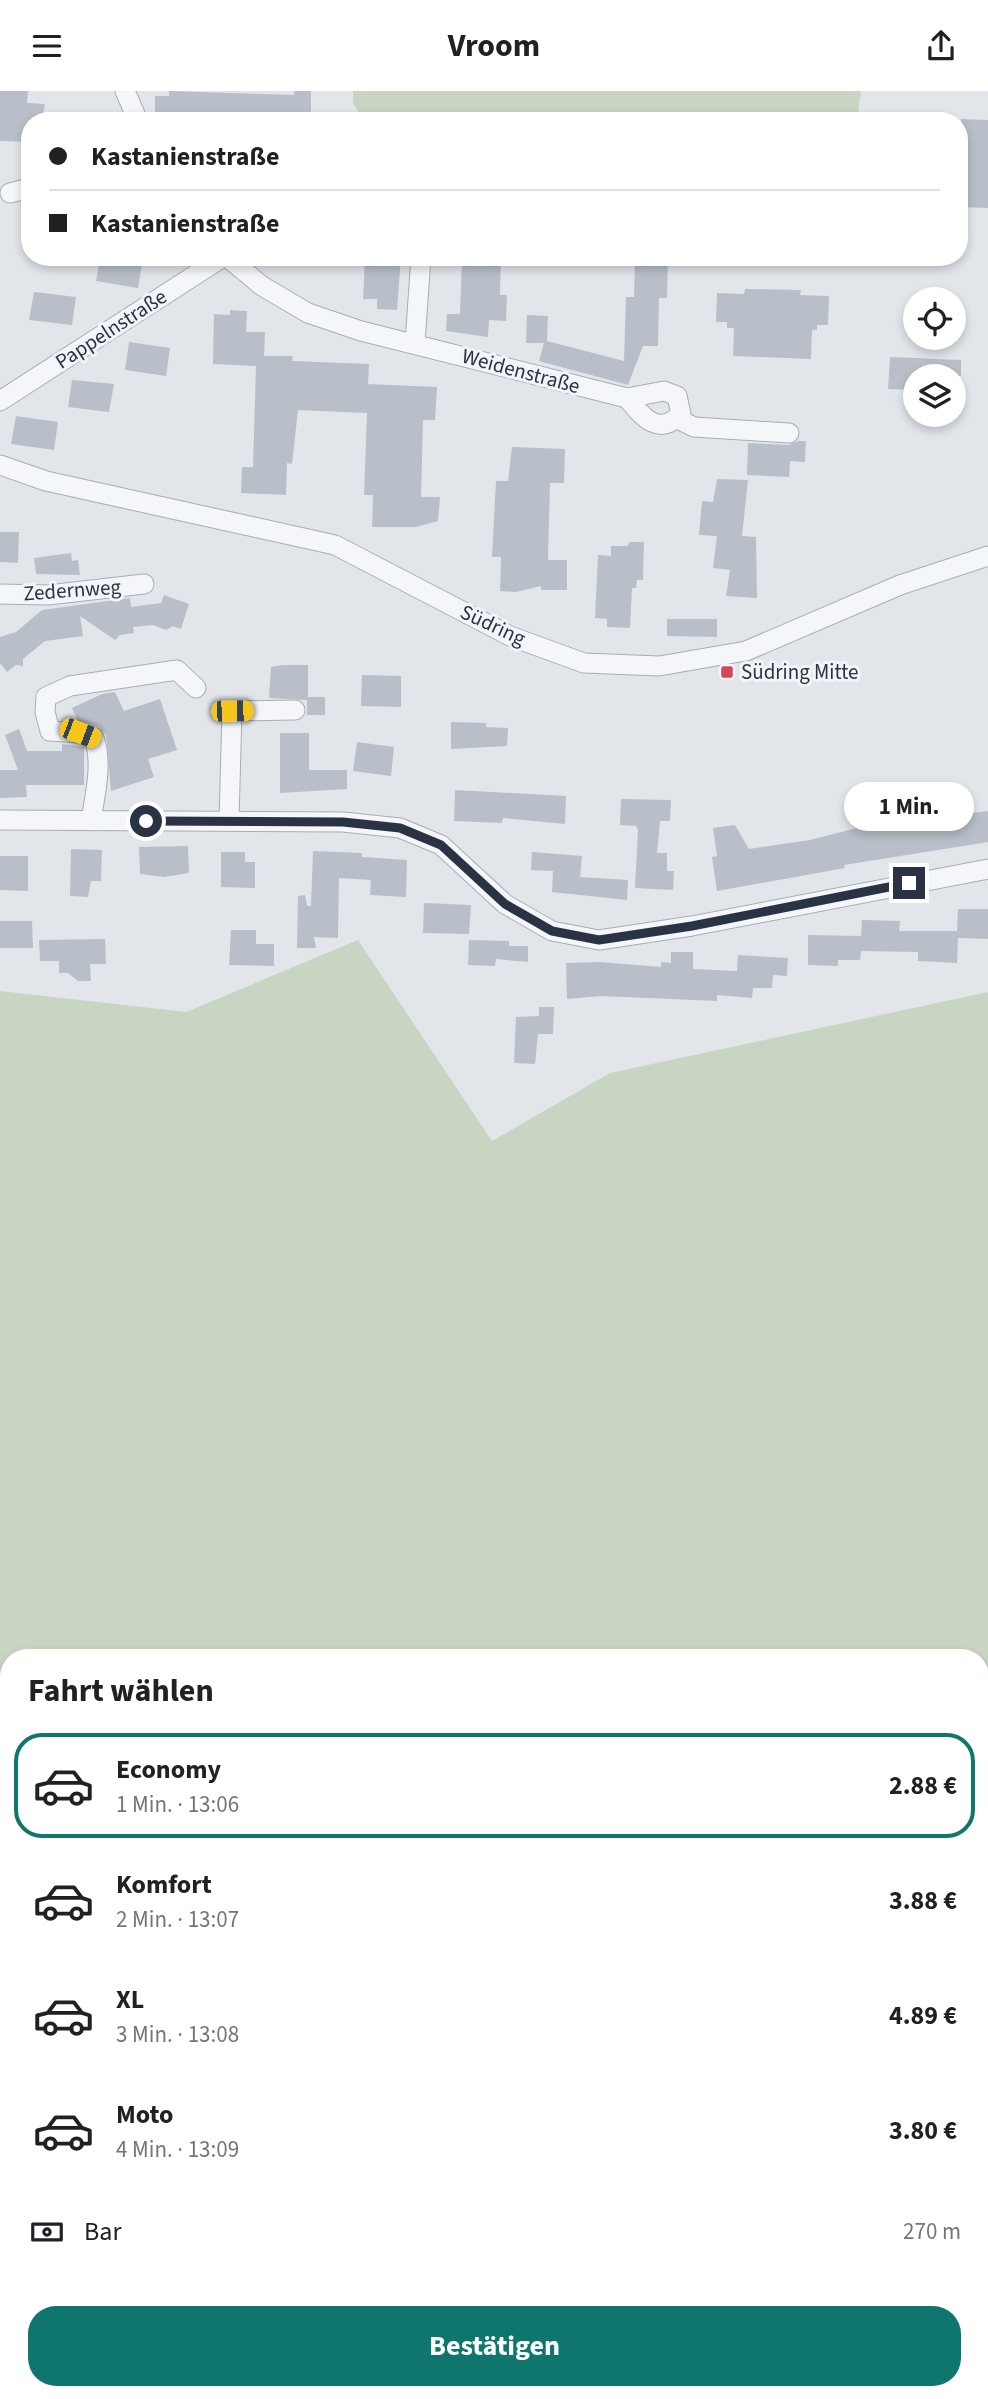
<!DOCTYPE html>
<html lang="de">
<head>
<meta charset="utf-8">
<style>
  body { margin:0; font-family:"Source Sans 3",sans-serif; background:#f6f6f6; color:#202124; height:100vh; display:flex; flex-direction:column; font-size:26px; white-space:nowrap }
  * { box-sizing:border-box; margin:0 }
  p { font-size:23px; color:#757577 }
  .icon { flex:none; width:38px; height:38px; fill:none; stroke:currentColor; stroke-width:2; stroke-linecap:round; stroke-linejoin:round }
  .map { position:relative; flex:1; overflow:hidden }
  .panel { position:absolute; left:0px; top:1558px; width:989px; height:751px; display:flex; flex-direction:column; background:#fff; border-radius:28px 28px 0 0; box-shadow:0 4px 10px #0003 }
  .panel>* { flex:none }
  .top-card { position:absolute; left:21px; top:21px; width:947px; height:154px; border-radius:28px; box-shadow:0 4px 10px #0003; display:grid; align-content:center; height:154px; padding:0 28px; background:#fff }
  .buttons { position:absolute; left:903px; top:196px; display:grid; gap:14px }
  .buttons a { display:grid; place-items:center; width:63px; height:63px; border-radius:50%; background:#fff; box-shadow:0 4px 10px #0003; font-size:35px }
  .end { position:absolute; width:32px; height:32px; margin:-16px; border:9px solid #2a3343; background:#fff; box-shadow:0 0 0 4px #fff }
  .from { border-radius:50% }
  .bubble { position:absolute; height:49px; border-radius:24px; background:#fff; box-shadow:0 4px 10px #0003; font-size:23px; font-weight:700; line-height:49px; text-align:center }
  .car { position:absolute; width:21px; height:42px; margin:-21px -10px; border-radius:9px; box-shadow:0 0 5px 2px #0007; background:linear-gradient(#f5c518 24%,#345 0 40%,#f5c518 0 76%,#345 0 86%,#f5c518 0) }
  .top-card b { display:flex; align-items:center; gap:24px; height:66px; font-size:26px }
  .top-card b+b { border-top:2px solid #e0e0e0 }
  .top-card i { width:18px; height:18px; background:#202124 }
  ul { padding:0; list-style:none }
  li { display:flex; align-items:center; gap:21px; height:105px; margin:0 14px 10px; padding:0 14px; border:4px solid transparent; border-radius:28px }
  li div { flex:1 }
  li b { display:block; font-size:26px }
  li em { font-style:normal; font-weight:700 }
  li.active { border-color:#0f766e }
  li>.icon { width:63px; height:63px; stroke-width:1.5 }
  h2 { padding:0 28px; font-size:32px; line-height:84px }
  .pay { display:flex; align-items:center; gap:18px; height:77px; padding:0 28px; font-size:26px }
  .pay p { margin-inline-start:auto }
  .cta { display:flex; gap:14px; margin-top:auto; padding:14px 28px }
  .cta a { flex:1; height:80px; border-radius:28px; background:#0f766e; color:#fff; font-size:28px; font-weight:700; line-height:80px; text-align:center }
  header { display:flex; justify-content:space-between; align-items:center; height:91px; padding:0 28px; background:#fff; font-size:32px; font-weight:700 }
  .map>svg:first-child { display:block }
  .green { fill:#c8d5c3 }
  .building { fill:#b9bfc8 }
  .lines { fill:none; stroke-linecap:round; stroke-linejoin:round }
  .minor-casing { stroke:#a7adb5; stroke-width:21 }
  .minor { stroke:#f5f6f9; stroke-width:19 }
  .route { stroke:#2a3343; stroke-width:9 }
  .poi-dot { fill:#cf485d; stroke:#f2f5f8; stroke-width:2.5 }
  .labels { text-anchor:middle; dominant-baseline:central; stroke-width:6; stroke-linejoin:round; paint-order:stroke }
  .street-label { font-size:21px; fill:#2a3343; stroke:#f2f5f8 }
  .poi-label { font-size:21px; fill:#2a3343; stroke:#f2f5f8; text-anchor:start }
</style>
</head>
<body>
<header><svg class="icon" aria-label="menu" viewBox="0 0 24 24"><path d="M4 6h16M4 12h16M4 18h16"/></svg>Vroom<svg class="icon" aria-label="share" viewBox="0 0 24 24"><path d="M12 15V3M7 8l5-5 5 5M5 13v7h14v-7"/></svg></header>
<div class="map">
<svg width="988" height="2308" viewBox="0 0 988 2308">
  <rect width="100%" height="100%" fill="#e2e6eb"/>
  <path class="green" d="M353 0H861L857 30H364L353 12Z
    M358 849 492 1050 610 982 988 901V2308H499L496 2300H980V1566H9V2175L0 2171V900L186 921Z
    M0 2179 9 2183V2242L0 2253Z
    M0 2263 9 2270V2300H46L57 2308H0Z"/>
  <path class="building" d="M0 0H28L27 12 45 13 42 30H30V51L0 50Z
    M169 0 294 4V0H311V30H222L223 22 155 21V5H169Z
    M961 28 988 29V117L959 116Z
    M100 166 143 167 138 197 96 190Z
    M365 166H401L397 219 377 218V208H363Z
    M462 166H501L500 204H507L506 230 489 229 488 246 446 240 447 223H460Z
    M635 166H668L667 207H659L658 255H643L628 294 539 270 544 252H526L527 224 548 225 547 250 624 270 626 206H634Z
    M745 198 801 199 800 204 829 205 828 234H817V239H812L811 268 733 265 734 237H727V231H716L717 202 744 203Z
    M34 201 76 206 72 234 29 229Z
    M230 219 247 220 246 241H265L264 265H293L292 270 369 273 368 293 437 296 435 329H423L421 406H440L438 430 416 436H372L373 404H364L367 322 298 319 292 373 287 372 286 404 241 402 242 376H253L256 275 213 273 214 223 230 224Z
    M129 251 170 257 166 285 125 279Z
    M890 266 961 269V285H915V299L888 298Z
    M72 289 114 293 109 321 68 316Z
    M16 325 58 331 54 359 11 353Z
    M798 350H806L805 371 790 370 789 386 747 384 748 352 788 354Z
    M512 356 565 358 564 392H550L548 469H567V499H541V495L516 501 500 500 501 466H492L496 390H508Z
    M717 388 748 389 742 445 756 446 757 507 726 505 730 479 713 477 717 445 699 444 702 410 713 411Z
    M0 441H19L18 472 0 471Z
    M629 451H644L643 489H637L636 497H632L630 537 607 536V528L595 527 598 464 611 465V455H628Z
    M71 462 72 470 78 469 80 484 36 483 34 467Z
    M164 504 189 513 181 538 173 535 166 539 153 534 133 536 134 542 120 544 115 549 80 525 83 545 45 550 23 568V575L16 574 7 581 0 572V546L16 541 42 519 130 507 131 516 161 512Z
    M667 528H717V546L667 545Z
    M283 574H308V606H325V624H307V609L269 607 271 576Z
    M362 584 401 585V616L361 615Z
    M115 601 124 620 160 608 177 659 148 668 154 686 111 700 106 643 98 635 78 630 72 617 102 603Z
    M451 631 486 632V636L508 637 507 655 451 658Z
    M19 638 27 660H62V653L84 656V694H26L27 706 0 707V679H18L5 644Z
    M280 642H309V679H347V698L280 702Z
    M357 651 394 656 391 685 353 680Z
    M455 699 566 705 565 733 503 727 502 732 454 730Z
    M621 708 671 709 670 730H660L657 762H667V780H674L673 799 635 797 638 739 636 735 620 734Z
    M988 720V751L844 774 845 777 717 800 712 766 717 765 713 737 735 734 749 758 810 749 857 737Z
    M188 755 189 782 164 786 140 783 139 756Z
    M71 758 102 759 101 790H91L88 806 70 805Z
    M313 760 362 762V766L407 769 406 806 370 804 371 789 339 787 338 847 314 846 316 857H297L298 805 305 804 307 815H311Z
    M221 761H245V771H255V797L221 796Z
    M532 761 582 765 580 786 628 789 627 809 552 801 553 780 531 779Z
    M0 765H28V800L0 799Z
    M424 812 471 814 469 843 423 842Z
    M958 818H988V848L958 847 957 872 918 870V861L861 860 860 869H838V875L808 874V844L861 845 862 829 900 830 899 840H957Z
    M0 830H32L33 857H0Z
    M231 839H256V853H274V875L229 874Z
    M105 848 106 873H90L91 890H78L68 882H59V870H40L39 849Z
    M469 849 509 850V855H528V871L496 868 495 875 468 874Z
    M671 861H693V878L737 880 738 864 788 867 787 885 773 884 772 897H753L752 907 717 904V910L601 905 567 908 566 872 600 871 661 876V871L671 872Z
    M539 916H554L553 943H538L535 973 514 972 516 926 539 925Z"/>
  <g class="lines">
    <defs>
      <path id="minor" d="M125 0 138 30
        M10 102 30 97
        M227 166 262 195 308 222 361 240 627 307 664 300 677 305 681 323C658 346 643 326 627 307
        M415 252 421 166
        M0 310 223 166
        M676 327 694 336 789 342
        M0 374 46 390 335 454 510 545 584 572 659 575 746 560 900 494 988 465
        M0 503 48 504 144 493
        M0 729 343 731 400 737 441 754 505 813 552 840 599 849 692 835 988 778
        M91 730C95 703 103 673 94 647L80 642 50 640 45 621 46 606 70 595 177 579 196 597
        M229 730 232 620 295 619
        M0 2175 9 2179
        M177 2300 193 2308"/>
    </defs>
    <use href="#minor" class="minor-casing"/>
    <use href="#minor" class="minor"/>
  </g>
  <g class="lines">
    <path class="route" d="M146 730 343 731 400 737 441 754 505 813 552 840 599 849 692 835 909 792"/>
  </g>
  <rect class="poi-dot" x="720" y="574" width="14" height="14" rx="3.5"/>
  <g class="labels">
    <g class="street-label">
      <text transform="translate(111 238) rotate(-33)">Pappelnstraße</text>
      <text transform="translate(521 280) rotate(15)">Weidenstraße</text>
      <text transform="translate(72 499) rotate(-4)">Zedernweg</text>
      <text transform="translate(493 534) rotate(25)">Südring</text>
    </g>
    <g class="poi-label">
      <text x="741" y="581">Südring Mitte</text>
    </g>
  </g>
</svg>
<div class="buttons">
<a><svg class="icon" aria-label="locate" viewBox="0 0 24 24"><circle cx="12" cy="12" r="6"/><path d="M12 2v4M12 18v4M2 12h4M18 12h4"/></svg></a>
<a><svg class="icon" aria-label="layers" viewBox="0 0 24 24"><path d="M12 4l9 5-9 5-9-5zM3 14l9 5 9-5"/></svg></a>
</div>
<i class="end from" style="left:146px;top:730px"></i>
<i class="end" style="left:909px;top:792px"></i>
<div class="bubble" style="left:844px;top:691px;width:130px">1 Min.</div>
<i class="car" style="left:232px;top:620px;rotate:89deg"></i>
<i class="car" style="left:80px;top:642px;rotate:111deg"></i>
<div class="top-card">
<b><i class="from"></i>Kastanienstraße</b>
<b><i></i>Kastanienstraße</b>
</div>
<section class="panel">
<h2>Fahrt wählen</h2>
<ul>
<li class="active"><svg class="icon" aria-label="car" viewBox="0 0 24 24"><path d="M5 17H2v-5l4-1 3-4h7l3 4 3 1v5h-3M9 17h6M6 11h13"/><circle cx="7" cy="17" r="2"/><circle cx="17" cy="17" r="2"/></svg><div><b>Economy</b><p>1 Min. · 13:06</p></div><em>2.88 €</em></li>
<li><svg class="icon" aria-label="car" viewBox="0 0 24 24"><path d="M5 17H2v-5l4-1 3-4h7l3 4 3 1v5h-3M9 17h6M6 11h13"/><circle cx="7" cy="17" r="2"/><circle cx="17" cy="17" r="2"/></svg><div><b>Komfort</b><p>2 Min. · 13:07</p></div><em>3.88 €</em></li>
<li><svg class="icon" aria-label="car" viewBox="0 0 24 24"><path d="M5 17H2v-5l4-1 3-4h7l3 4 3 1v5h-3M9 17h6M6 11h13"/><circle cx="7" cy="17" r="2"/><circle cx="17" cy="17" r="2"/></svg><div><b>XL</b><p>3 Min. · 13:08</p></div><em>4.89 €</em></li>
<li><svg class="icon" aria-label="car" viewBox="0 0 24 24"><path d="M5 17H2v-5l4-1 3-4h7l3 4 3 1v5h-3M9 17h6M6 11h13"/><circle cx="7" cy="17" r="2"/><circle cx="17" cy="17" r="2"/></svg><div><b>Moto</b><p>4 Min. · 13:09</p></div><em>3.80 €</em></li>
</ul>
<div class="pay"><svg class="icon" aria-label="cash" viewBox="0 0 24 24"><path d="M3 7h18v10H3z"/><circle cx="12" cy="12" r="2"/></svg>Bar<p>270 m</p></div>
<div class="cta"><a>Bestätigen</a></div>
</section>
</div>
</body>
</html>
